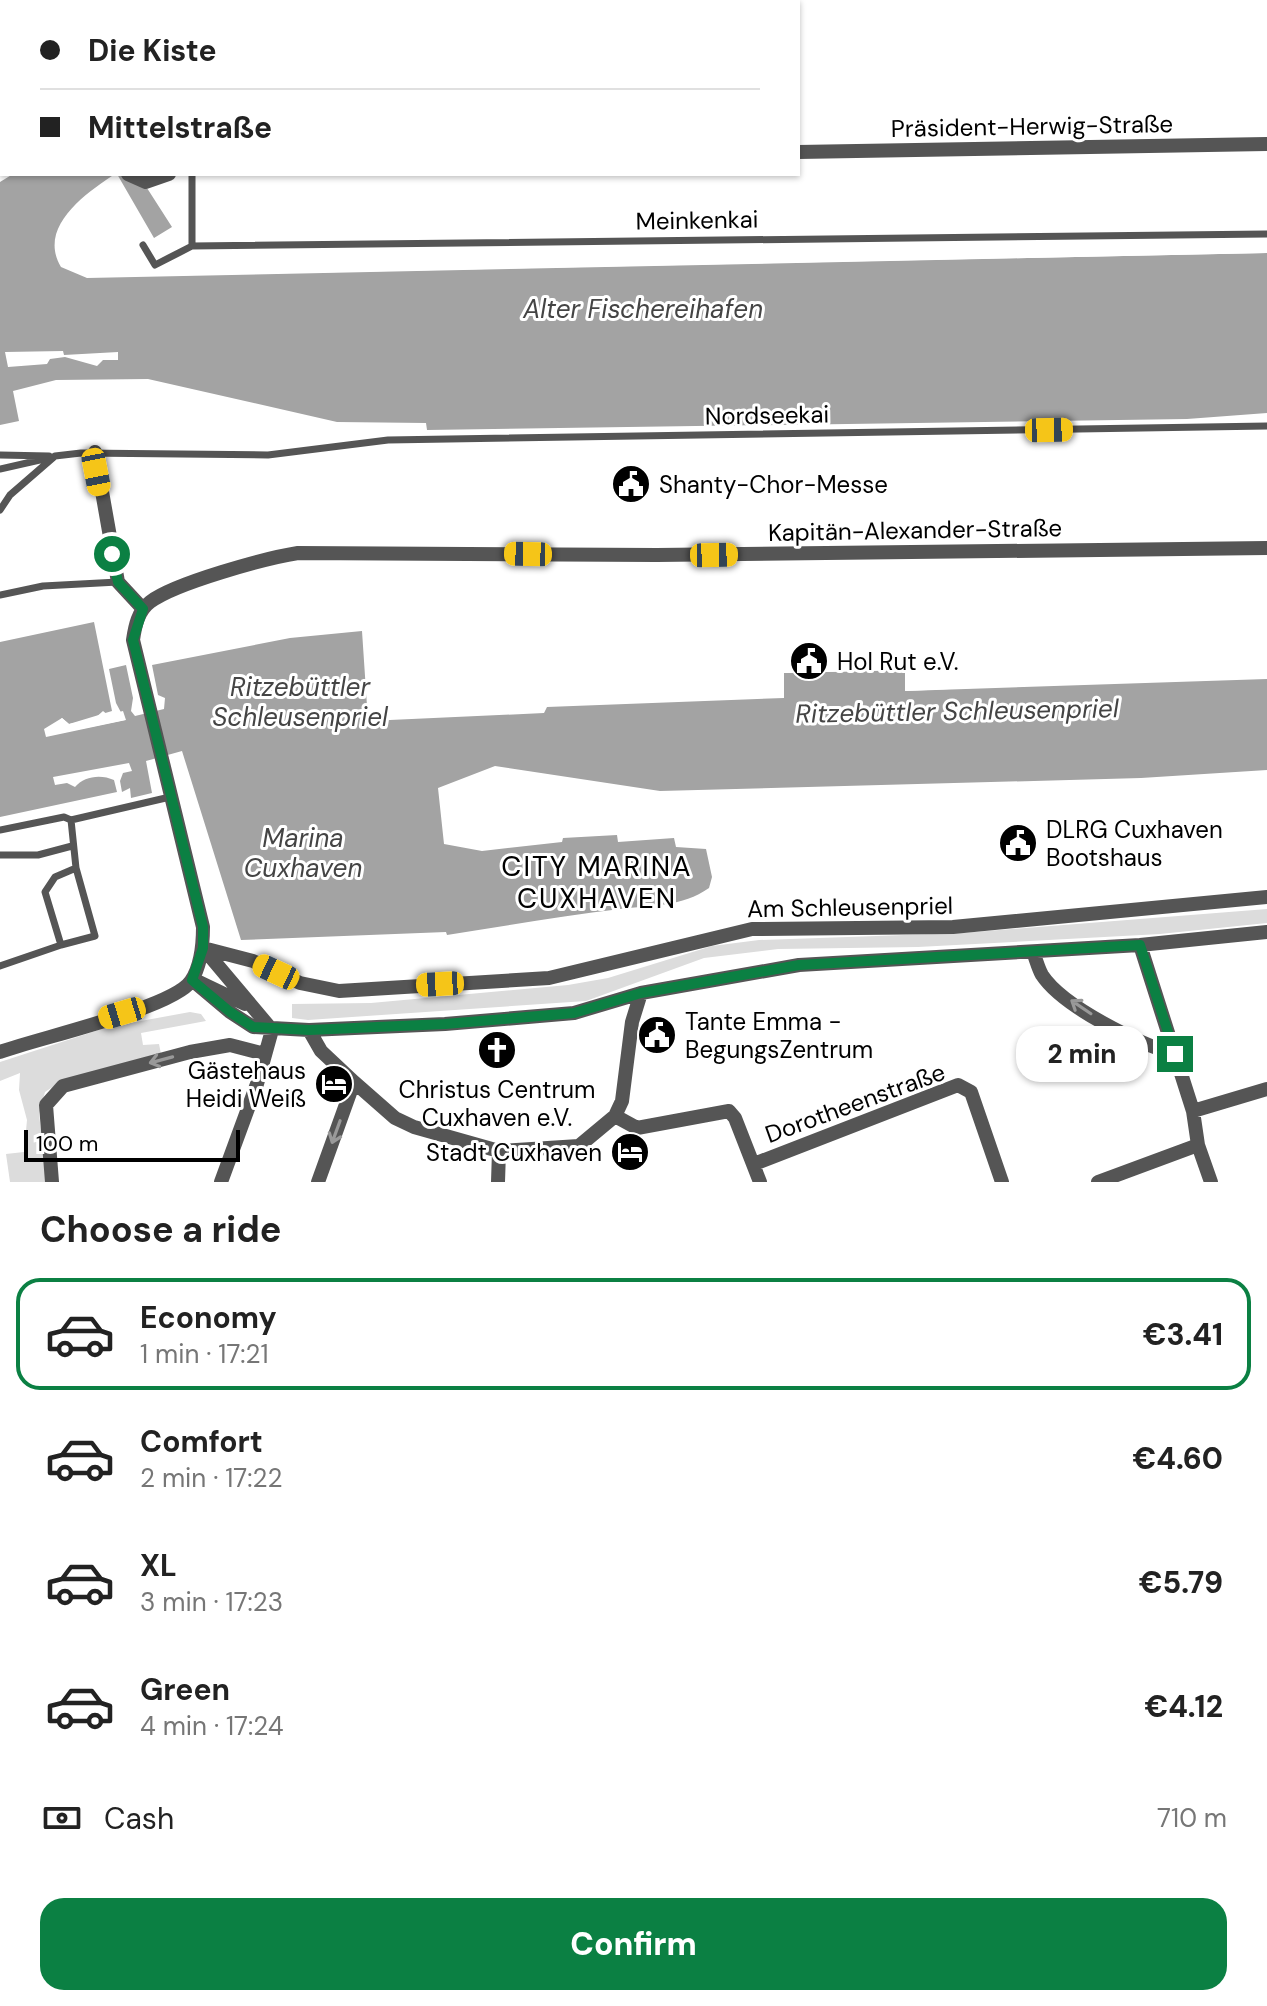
<!DOCTYPE html>
<html lang="en">
<head>
<meta charset="utf-8">
<style>
  body { margin:0; font-family:"DM Sans",sans-serif; background:#f6f6f6; color:#222; height:100vh; display:flex; flex-direction:column; font-size:30px; white-space:nowrap }
  * { box-sizing:border-box; margin:0 }
  p { font-size:26px; color:#767676 }
  .icon { flex:none; width:44px; height:44px; fill:none; stroke:currentColor; stroke-width:2; stroke-linecap:round; stroke-linejoin:round }
  .map { position:relative; height:1182px; overflow:hidden }
  .drawer { display:flex; flex-direction:column; background:#fff; flex:1 }
  .drawer>* { flex:none }
  .hud { position:absolute; left:0px; top:0px; width:800px; height:176px; box-shadow:0 2px 6px #0004; display:grid; align-content:center; height:176px; padding:0 40px; background:#fff }
  .scale { position:absolute; left:24px; bottom:20px; width:216px; box-sizing:border-box; padding-left:8px; border:4px solid #000; border-top:0; font-size:22px; line-height:28px; white-space:nowrap; color:#000; -webkit-text-stroke:6px #fff; paint-order:stroke }
  .end { position:absolute; width:36px; height:36px; margin:-18px; border:10px solid #0b8043; background:#fff; box-shadow:0 0 0 4px #fff }
  .from { border-radius:50% }
  .bubble { position:absolute; height:56px; border-radius:24px; background:#fff; box-shadow:0 2px 6px #0004; font-size:26px; font-weight:800; line-height:56px; text-align:center }
  .car { position:absolute; width:24px; height:48px; margin:-24px -12px; border-radius:10px; box-shadow:0 0 6px 2px #0007; background:linear-gradient(#f5c518 24%,#345 0 40%,#f5c518 0 76%,#345 0 86%,#f5c518 0) }
  .hud b { display:flex; align-items:center; gap:28px; height:76px; font-size:30px }
  .hud b+b { border-top:2px solid #e0e0e0 }
  .hud i { width:20px; height:20px; background:#222 }
  ul { padding:0; list-style:none }
  li { display:flex; align-items:center; gap:24px; height:112px; margin:0 16px 12px; padding:0 24px; border:4px solid transparent; border-radius:24px }
  li div { flex:1 }
  li b { display:block; font-size:30px }
  li em { font-style:normal; font-weight:800 }
  li.on { border-color:#0b8043 }
  li>.icon { width:72px; height:72px; stroke-width:1.5 }
  h2 { padding:0 40px; font-size:36px; line-height:96px }
  .pay { display:flex; align-items:center; gap:20px; height:88px; padding:0 40px; font-size:30px }
  .pay p { margin-inline-start:auto }
  .action { display:flex; gap:16px; margin-top:auto; padding:16px 40px }
  .action a { flex:1; height:92px; border-radius:24px; background:#0b8043; color:#fff; font-size:32px; font-weight:800; line-height:92px; text-align:center }
  .map>svg:first-child { display:block }
  .green { fill:#dcdcdc }
  .water { fill:#a3a3a3; fill-rule:evenodd }
  .pier { fill:#fff }
  .lines { fill:none; stroke-linecap:round; stroke-linejoin:round }
  .lane { stroke:#555; stroke-width:7 }
  .street { stroke:#555; stroke-width:14 }
  .oneway { stroke:#999 }
  .route { stroke:#0b8043; stroke-width:10 }
  .labels { text-anchor:middle; dominant-baseline:central; stroke-width:6; stroke-linejoin:round; paint-order:stroke }
  .street-label { font-size:24px; fill:#000; stroke:#fff }
  .poi-label { font-size:24px; fill:#000; stroke:#fff; text-anchor:start }
  .water-label { font-size:26px; font-style:italic; fill:#444; stroke:#fff }
  .quarter-label { font-size:28px; letter-spacing:2px; fill:#000; stroke:#fff }
</style>
</head>
<body>
<div class="map">
<svg width="1267" height="1182" viewBox="0 0 1267 1182">
  <rect width="100%" height="100%" fill="#fff"/>
  <path class="green" d="M1267 909V923L1160 934 918 947 778 949 704 958 586 1001 308 1020 292 1018V1004L371 1003 568 985 608 978 712 946 759 940 962 933Z
    M190 1012 201 1014 206 1021 141 1033 143 1045 159 1044 161 1054 54 1086 45 1092 39 1114 47 1182H10L6 1154 24 1152 27 1120 19 1090 20 1073 0 1081V1062L108 1027Z"/>
  <path class="water" d="M13 174H115C86 193 37 227 61 267L87 278 1267 253V413L1187 419 427 430 426 423 337 422 148 379 56 380 13 391 19 421 0 425V182ZM63 351 64 355 118 352V360H103L97 366 65 357 50 359 47 364 8 367 5 352Z
    M117 174H138L172 227 154 238Z
    M94 622 112 711 69 724 62 718 46 736 125 720 116 703 109 669 126 665 133 698 131 711 135 716 164 709 165 698 158 695 152 665 290 638 362 631 368 721 544 713 547 707 784 698V673L905 670 906 691 1267 679V770L1141 778 660 791 495 766 438 788 444 844 482 851 562 842 563 838 617 835 618 842 674 838 676 847 706 849 712 877 709 888C682 907 651 905 620 909 563 916 504 926 447 935L446 932 241 940 182 751 146 761 152 793 131 798 130 788 122 792 120 781 123 773 132 771 129 763 53 777 55 785 67 783 75 787C84 776 101 774 114 780L117 792 0 817V642Z"/>
  <path class="pier" d="M1267 249V253L147 276 146 272Z
    M906 666 909 687 1041 681V685L905 691V670L784 673 785 669Z
    M103 711 108 715 116 713 109 719 102 716 96 722 121 717 119 712 123 711 126 720 46 737 44 729 62 718 69 724 94 719Z"/>
  <g class="lines">
    <path class="lane" d="M143 245 155 265 192 246 1267 234
      M192 246V174
      M0 455 49 456
      M0 469 53 457
      M0 510 10 495 55 456 81 453 268 455 388 440 1267 426
      M0 595 43 586 118 582
      M0 830 64 817 71 820 170 797
      M0 855H38L72 846
      M61 945 95 936 76 868
      M0 966 61 945 45 892 55 877 76 868 71 820"/>
    <path class="street" d="M746 0V2
      M221 2 225 0
      M0 76H2
      M798 152 1267 144
      M128 174 146 182 169 174
      M95 452 118 582 143 609
      M1140 945 1193 1111 1198 1145 1211 1182
      M203 948 253 961 300 983 339 991 549 978 752 929 953 927 1267 897
      M203 948 272 1030
      M1033 952C1036 959 1038 968 1042 975 1063 1007 1139 1044 1175 1054
      M192 980 230 1012 253 1027 309 1030 445 1024 574 1013 641 993 799 965 1140 945 1267 932
      M199 982 245 1004
      M309 1030 321 1051 354 1082 395 1118 414 1127 499 1151 579 1146 615 1116 622 1101 632 1022 641 993
      M0 1052C38 1038 173 1008 191 981 201 966 203 945 203 927L133 640C135 626 138 611 150 602 175 583 266 558 298 553L657 555 1267 548
      M1193 1111 1267 1089
      M615 1116 637 1128 729 1111 735 1118 760 1182
      M754 1164 958 1085 971 1092 1002 1182
      M52 1182 46 1105 63 1086 190 1052 230 1045 265 1054
      M221 1182 257 1084 272 1030
      M318 1182 354 1082
      M498 1182 499 1151
      M1098 1182 1198 1145"/>
  </g>
  <defs><path id="oneway-shaft" d="M-6 0H5M1.5-3L5.5 0L1.5 3" fill="none" stroke-width="1.6" stroke-linecap="round" stroke-linejoin="round" transform="scale(2)"/></defs>
  <g class="oneway">
    <use href="#oneway-shaft" transform="translate(1081 1007) rotate(-146)"/>
    <use href="#oneway-shaft" transform="translate(161 1060) rotate(165)"/>
    <use href="#oneway-shaft" transform="translate(336 1132) rotate(110)"/>
  </g>
  <g class="lines">
    <path class="route" d="M112 554 118 582 143 609 133 640 203 927V948L192 980 230 1012 253 1027 309 1030 445 1024 574 1013 641 993 799 965 1140 945 1175 1054"/>
  </g>
  <defs>
    <symbol id="civic-disc" viewBox="-11 -11 22 22"><circle r="9.5" fill="#000" stroke="#fff"/><path d="M-.6-6.5H3V-4.5H.6V-3L4-1V1h2V6H-6V1h2V-1L-.6-3ZM-1.2 2.5V6h2.4V2.5Z" fill="#fff"/></symbol>
    <symbol id="church-disc" viewBox="-11 -11 22 22"><circle r="9.5" fill="#000" stroke="#fff"/><path d="M-1.2-6h2.4v3.5h3.3v2.4h-3.3V6h-2.4V-.1h-3.3v-2.4h3.3Z" fill="#fff"/></symbol>
    <symbol id="hotel-disc" viewBox="-11 -11 22 22"><circle r="9.5" fill="#000" stroke="#fff"/><path d="M-6-4.5h1.5V1H6V5H4.5V3h-9V5H-6ZM-4 0a1.8 1.8 0 1 1 3.6 0ZM.5 0V-2.5h3Q6-2.5 6 0Z" fill="#fff"/></symbol>
  </defs>
  <g fill-rule="evenodd">
    <use href="#civic-disc" x="609" y="462" width="44" height="44"/>
    <use href="#civic-disc" x="787" y="639" width="44" height="44"/>
    <use href="#civic-disc" x="996" y="821" width="44" height="44"/>
    <use href="#civic-disc" x="635" y="1013" width="44" height="44"/>
    <use href="#church-disc" x="475" y="1028" width="44" height="44"/>
    <use href="#hotel-disc" x="312" y="1062" width="44" height="44"/>
    <use href="#hotel-disc" x="608" y="1130" width="44" height="44"/>
  </g>
  <g class="labels">
    <g class="street-label">
      <text transform="translate(1032 126) rotate(-1)">Präsident-Herwig-Straße</text>
      <text transform="translate(697 220) rotate(-1)">Meinkenkai</text>
      <text transform="translate(767 415) rotate(-1)">Nordseekai</text>
      <text transform="translate(915 530) rotate(-1)">Kapitän-Alexander-Straße</text>
      <text transform="translate(850 907) rotate(-1)">Am Schleusenpriel</text>
      <text transform="translate(855 1103) rotate(-20)">Dorotheenstraße</text>
    </g>
    <g class="poi-label">
      <text x="659" y="484">Shanty-Chor-Messe</text>
      <text x="837" y="661">Hol Rut e.V.</text>
      <text x="1046" y="829">DLRG Cuxhaven<tspan x="1046" dy="28">Bootshaus</tspan></text>
      <text x="685" y="1021">Tante Emma -<tspan x="685" dy="28">BegungsZentrum</tspan></text>
      <text x="306" y="1070" text-anchor="end">Gästehaus<tspan x="306" dy="28">Heidi Weiß</tspan></text>
      <text x="497" y="1089" text-anchor="middle">Christus Centrum<tspan x="497" dy="28">Cuxhaven e.V.</tspan></text>
      <text x="602" y="1152" text-anchor="end">Stadt Cuxhaven</text>
    </g>
    <g class="water-label">
      <text x="643" y="309">Alter Fischereihafen</text>
      <text x="300" y="687">Ritzebüttler<tspan x="300" dy="30">Schleusenpriel</tspan></text>
      <text transform="translate(957 711) rotate(-1)">Ritzebüttler Schleusenpriel</text>
      <text x="303" y="838">Marina<tspan x="303" dy="30">Cuxhaven</tspan></text>
    </g>
    <g class="quarter-label">
      <text x="597" y="866">CITY MARINA<tspan x="597" dy="32">CUXHAVEN</tspan></text>
    </g>
  </g>
</svg>
<div class="scale">100 m</div>
<i class="end from" style="left:112px;top:554px"></i>
<i class="end" style="left:1175px;top:1054px"></i>
<div class="bubble" style="left:1016px;top:1026px;width:132px">2 min</div>
<i class="car" style="left:1049px;top:430px;rotate:89deg"></i>
<i class="car" style="left:96px;top:472px;rotate:169deg"></i>
<i class="car" style="left:528px;top:554px;rotate:271deg"></i>
<i class="car" style="left:714px;top:555px;rotate:89deg"></i>
<i class="car" style="left:276px;top:972px;rotate:295deg"></i>
<i class="car" style="left:440px;top:984px;rotate:267deg"></i>
<i class="car" style="left:122px;top:1013px;rotate:253deg"></i>
<div class="hud">
<b><i class="from"></i>Die Kiste</b>
<b><i></i>Mittelstraße</b>
</div>
</div>
<section class="drawer">
<h2>Choose a ride</h2>
<ul>
<li class="on"><svg class="icon" aria-label="car" viewBox="0 0 24 24"><path d="M5 17H2v-5l4-1 3-4h7l3 4 3 1v5h-3M9 17h6M6 11h13"/><circle cx="7" cy="17" r="2"/><circle cx="17" cy="17" r="2"/></svg><div><b>Economy</b><p>1 min · 17:21</p></div><em>€3.41</em></li>
<li><svg class="icon" aria-label="car" viewBox="0 0 24 24"><path d="M5 17H2v-5l4-1 3-4h7l3 4 3 1v5h-3M9 17h6M6 11h13"/><circle cx="7" cy="17" r="2"/><circle cx="17" cy="17" r="2"/></svg><div><b>Comfort</b><p>2 min · 17:22</p></div><em>€4.60</em></li>
<li><svg class="icon" aria-label="car" viewBox="0 0 24 24"><path d="M5 17H2v-5l4-1 3-4h7l3 4 3 1v5h-3M9 17h6M6 11h13"/><circle cx="7" cy="17" r="2"/><circle cx="17" cy="17" r="2"/></svg><div><b>XL</b><p>3 min · 17:23</p></div><em>€5.79</em></li>
<li><svg class="icon" aria-label="car" viewBox="0 0 24 24"><path d="M5 17H2v-5l4-1 3-4h7l3 4 3 1v5h-3M9 17h6M6 11h13"/><circle cx="7" cy="17" r="2"/><circle cx="17" cy="17" r="2"/></svg><div><b>Green</b><p>4 min · 17:24</p></div><em>€4.12</em></li>
</ul>
<div class="pay"><svg class="icon" aria-label="cash" viewBox="0 0 24 24"><path d="M3 7h18v10H3z"/><circle cx="12" cy="12" r="2"/></svg>Cash<p>710 m</p></div>
<div class="action"><a>Confirm</a></div>
</section>
</body>
</html>
